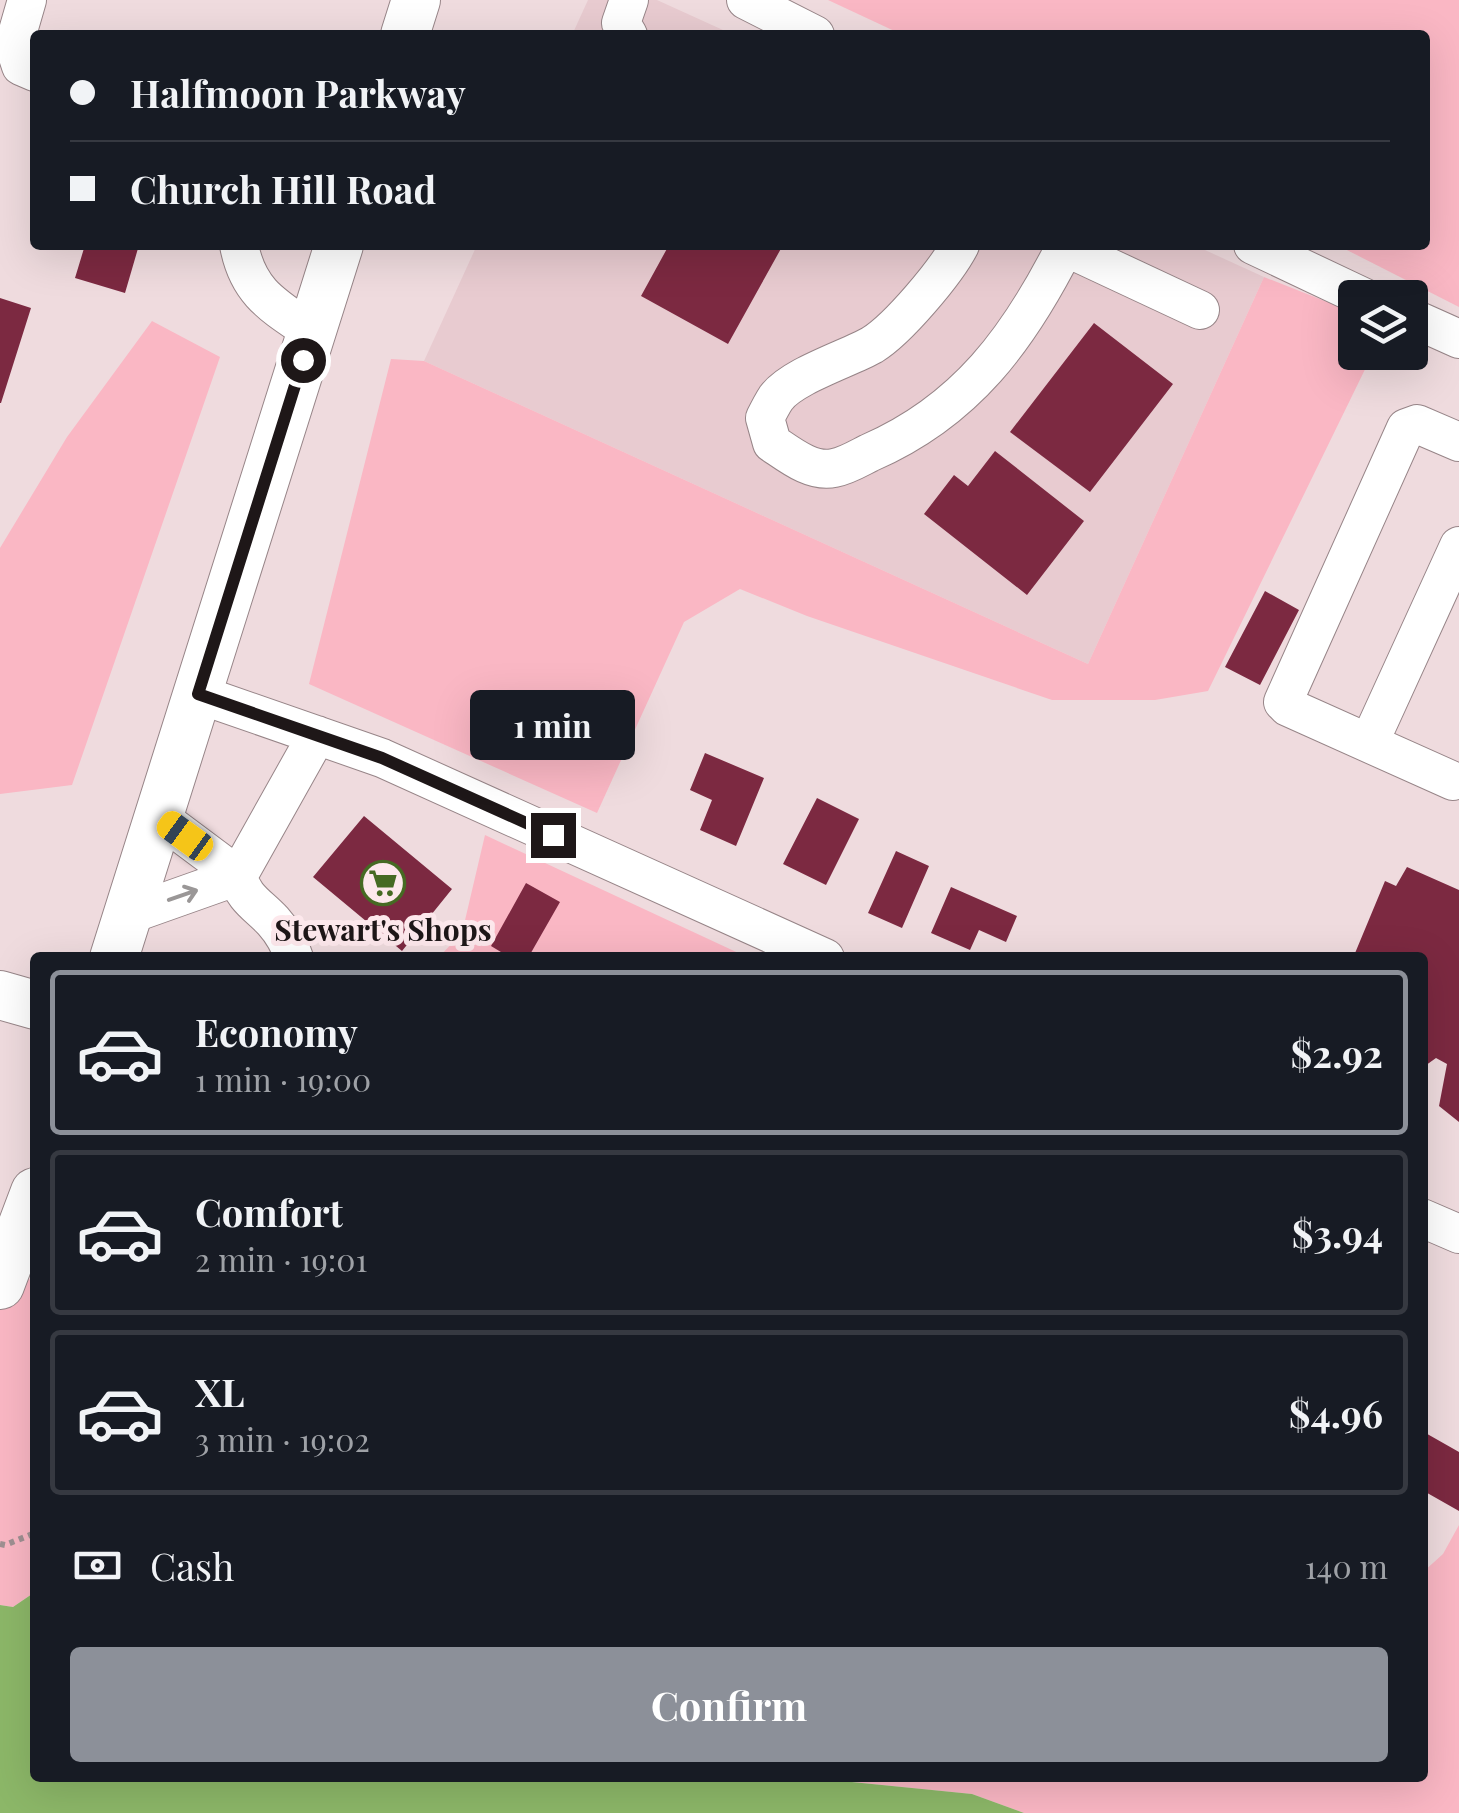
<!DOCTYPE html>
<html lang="en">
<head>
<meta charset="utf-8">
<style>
  body { margin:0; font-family:"Playfair Display",serif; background:#20242c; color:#f1f3f6; height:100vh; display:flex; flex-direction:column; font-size:38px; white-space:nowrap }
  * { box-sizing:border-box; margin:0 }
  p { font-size:32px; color:#9ea1a6 }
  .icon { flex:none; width:55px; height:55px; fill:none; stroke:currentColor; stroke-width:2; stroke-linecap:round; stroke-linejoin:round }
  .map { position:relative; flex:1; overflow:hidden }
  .sheet { position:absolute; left:30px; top:952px; width:1398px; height:830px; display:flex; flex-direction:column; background:#171b24; border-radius:10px; box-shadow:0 10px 40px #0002 }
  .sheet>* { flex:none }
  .top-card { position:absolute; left:30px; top:30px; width:1400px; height:220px; border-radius:10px; box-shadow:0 10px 40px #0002; display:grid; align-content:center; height:220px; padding:0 40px; background:#171b24 }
  .fabs { position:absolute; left:1338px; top:280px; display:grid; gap:20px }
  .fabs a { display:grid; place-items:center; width:90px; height:90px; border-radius:10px; background:#171b24; box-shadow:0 10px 40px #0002; font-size:50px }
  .end { position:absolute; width:45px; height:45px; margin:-22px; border:12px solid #1e1718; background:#fff; box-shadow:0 0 0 5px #fff }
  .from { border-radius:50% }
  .bubble { position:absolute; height:70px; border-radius:10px; background:#171b24; box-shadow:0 10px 40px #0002; font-size:32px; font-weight:700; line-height:70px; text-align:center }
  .car { position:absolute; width:30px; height:60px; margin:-30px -15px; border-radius:12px; box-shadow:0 0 8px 2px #0007; background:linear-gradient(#f5c518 24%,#345 0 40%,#f5c518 0 76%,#345 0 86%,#f5c518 0) }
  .top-card b { display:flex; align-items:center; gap:35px; height:95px; font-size:38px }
  .top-card b+b { border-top:2px solid #363941 }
  .top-card i { width:25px; height:25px; background:#f1f3f6 }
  ul { padding:18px 0 0; list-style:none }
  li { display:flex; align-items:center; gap:30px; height:165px; margin:0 20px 15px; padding:0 20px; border:5px solid #363941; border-radius:10px }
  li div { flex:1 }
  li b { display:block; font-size:38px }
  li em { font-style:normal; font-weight:700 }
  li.active { border-color:#8c9099 }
  li>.icon { width:90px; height:90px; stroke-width:1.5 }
  .pay { display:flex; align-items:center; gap:25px; height:110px; padding:0 40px; font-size:38px }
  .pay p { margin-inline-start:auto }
  .action { display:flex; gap:20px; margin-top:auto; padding:20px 40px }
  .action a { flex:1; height:115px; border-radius:10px; background:#8c9099; color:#fff; font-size:40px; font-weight:700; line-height:115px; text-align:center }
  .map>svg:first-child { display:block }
  .built { fill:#e8cbd0 }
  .green { fill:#fab7c4 }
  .water { fill:#8cb768 }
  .building { fill:#7c2941 }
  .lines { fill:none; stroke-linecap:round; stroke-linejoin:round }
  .minor-casing { stroke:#978588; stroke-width:40 }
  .major-casing { stroke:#978588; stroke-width:50 }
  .path { stroke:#9f9092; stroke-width:6; stroke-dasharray:5 5; stroke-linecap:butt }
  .minor { stroke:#fff; stroke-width:38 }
  .major { stroke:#fff; stroke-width:48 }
  .oneway { stroke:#9a9797 }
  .route { stroke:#1e1718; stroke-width:12 }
  .labels { text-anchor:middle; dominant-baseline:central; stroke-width:10; stroke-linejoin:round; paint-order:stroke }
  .poi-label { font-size:30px; font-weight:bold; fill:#1e1718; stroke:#fde8ec }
</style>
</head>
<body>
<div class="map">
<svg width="1459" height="1813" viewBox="0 0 1459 1813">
  <rect width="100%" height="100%" fill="#efdbde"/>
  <path class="built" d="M588 0H657L734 35H572Z
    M477 245H1194L1264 277 1088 664 424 361Z"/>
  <path class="green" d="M828 0H1459V307L1337 245H1425V35H903Z
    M1264 277 1355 313V352L1373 353 1208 691 1155 700H1052L807 616 740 589 684 622 597 813 309 684 391 359 424 361 1088 664Z
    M152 321 220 357 72 785 0 794V548L67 437Z
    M485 835 747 957 438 958 462 933Z
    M0 1270 35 1281V1592L13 1607 0 1605Z
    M1459 1525V1813H1024L972 1794 812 1778H1422L1423 1572 1443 1554Z"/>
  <path class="water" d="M35 1592V1778H812L972 1794 1024 1813H0V1605L13 1607Z"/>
  <path class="building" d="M85 245H139L125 293 75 278Z
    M669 245H783L728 344 641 296Z
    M0 298 31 308 1 403H0Z
    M1094 323 1173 384 1090 492 1010 432Z
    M995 451 1084 521 1027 595 924 514 954 475 968 486Z
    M1265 591 1299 610 1260 685 1225 667Z
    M705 753 764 778 736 846 700 830 712 800 690 790Z
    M817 798 859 819 826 885 783 864Z
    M364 816 452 889 402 951 313 877Z
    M896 851 929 866 902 928 868 913Z
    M1407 867 1459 890V1122L1439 1106 1447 1064 1436 1058 1422 1068V958H1353L1385 881 1396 886Z
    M526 883 560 902 528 958H511L491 946Z
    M951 887 1017 916 1006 942 979 930 970 950 931 933Z
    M1422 1431 1459 1452V1511L1422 1490Z"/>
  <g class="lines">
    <defs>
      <path id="minor" d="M27 0 14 45 21 66 35 72
        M746 0 815 35
        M628 35 621 23 629 0
        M239 245C248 293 274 306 312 332
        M960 245C946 272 898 329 872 345 847 359 792 376 776 398 772 404 768 412 765 418L772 443C790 455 812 473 834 468 846 466 859 458 869 453 966 411 1019 338 1065 247
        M1061 245 1200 310
        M1253 245 1365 298
        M1410 317 1459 339
        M198 694 382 758 825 958
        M1369 743 1459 546
        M1453 781 1288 707 1283 702 1406 428 1417 424 1459 442
        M159 817 238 876
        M128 915 238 876
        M294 958C290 945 282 931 273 921 258 905 243 898 238 876L317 735
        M1422 1218 1459 1234"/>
      <path id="major" d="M405 35 416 0
        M114 958 339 245
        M0 995 35 1005
        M0 1285 35 1192"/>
    </defs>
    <use href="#minor" class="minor-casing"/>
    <use href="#major" class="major-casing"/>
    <path class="path" d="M0 1544 5 1545 35 1533"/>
    <use href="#minor" class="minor"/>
    <use href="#major" class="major"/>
  </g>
  <defs><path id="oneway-shaft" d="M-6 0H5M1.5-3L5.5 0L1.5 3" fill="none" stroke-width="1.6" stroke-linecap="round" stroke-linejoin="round" transform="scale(2.5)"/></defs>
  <use class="oneway" href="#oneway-shaft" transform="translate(183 895) rotate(-19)"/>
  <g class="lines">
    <path class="route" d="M303 360 198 694 382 758 553 835"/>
  </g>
  <defs>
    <symbol id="supermarket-ring" viewBox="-11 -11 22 22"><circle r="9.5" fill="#fde8ec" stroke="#466a23" stroke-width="1.5"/><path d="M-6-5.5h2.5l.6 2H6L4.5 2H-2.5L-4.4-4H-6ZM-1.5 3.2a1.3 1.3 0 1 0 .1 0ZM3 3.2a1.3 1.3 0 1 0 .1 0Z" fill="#466a23"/></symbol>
  </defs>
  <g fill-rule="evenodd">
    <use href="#supermarket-ring" x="358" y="858" width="50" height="50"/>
  </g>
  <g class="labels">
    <g class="poi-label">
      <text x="383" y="929">Stewart's Shops</text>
    </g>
  </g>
</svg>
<div class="fabs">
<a><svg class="icon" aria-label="layers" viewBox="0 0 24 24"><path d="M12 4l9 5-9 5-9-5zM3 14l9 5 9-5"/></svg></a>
</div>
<i class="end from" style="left:303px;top:360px"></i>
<i class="end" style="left:553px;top:835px"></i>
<div class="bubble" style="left:470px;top:690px;width:165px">1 min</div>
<i class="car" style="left:185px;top:836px;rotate:306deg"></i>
<div class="top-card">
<b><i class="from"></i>Halfmoon Parkway</b>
<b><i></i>Church Hill Road</b>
</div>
<section class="sheet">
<ul>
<li class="active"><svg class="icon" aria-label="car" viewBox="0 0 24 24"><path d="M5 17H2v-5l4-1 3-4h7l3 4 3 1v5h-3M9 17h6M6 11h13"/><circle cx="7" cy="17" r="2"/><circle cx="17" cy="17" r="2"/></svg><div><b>Economy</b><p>1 min · 19:00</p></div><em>$2.92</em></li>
<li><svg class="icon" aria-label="car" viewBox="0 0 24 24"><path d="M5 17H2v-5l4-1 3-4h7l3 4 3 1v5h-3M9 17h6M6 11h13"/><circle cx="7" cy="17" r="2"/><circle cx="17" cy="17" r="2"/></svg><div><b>Comfort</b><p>2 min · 19:01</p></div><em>$3.94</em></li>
<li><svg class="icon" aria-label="car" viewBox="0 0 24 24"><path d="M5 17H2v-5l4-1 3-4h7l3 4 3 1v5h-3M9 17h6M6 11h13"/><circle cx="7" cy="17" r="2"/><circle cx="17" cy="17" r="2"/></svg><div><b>XL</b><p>3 min · 19:02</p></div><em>$4.96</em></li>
</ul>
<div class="pay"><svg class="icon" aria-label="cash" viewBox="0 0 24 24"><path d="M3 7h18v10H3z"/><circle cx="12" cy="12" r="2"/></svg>Cash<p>140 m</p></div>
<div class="action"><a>Confirm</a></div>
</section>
</div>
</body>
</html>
